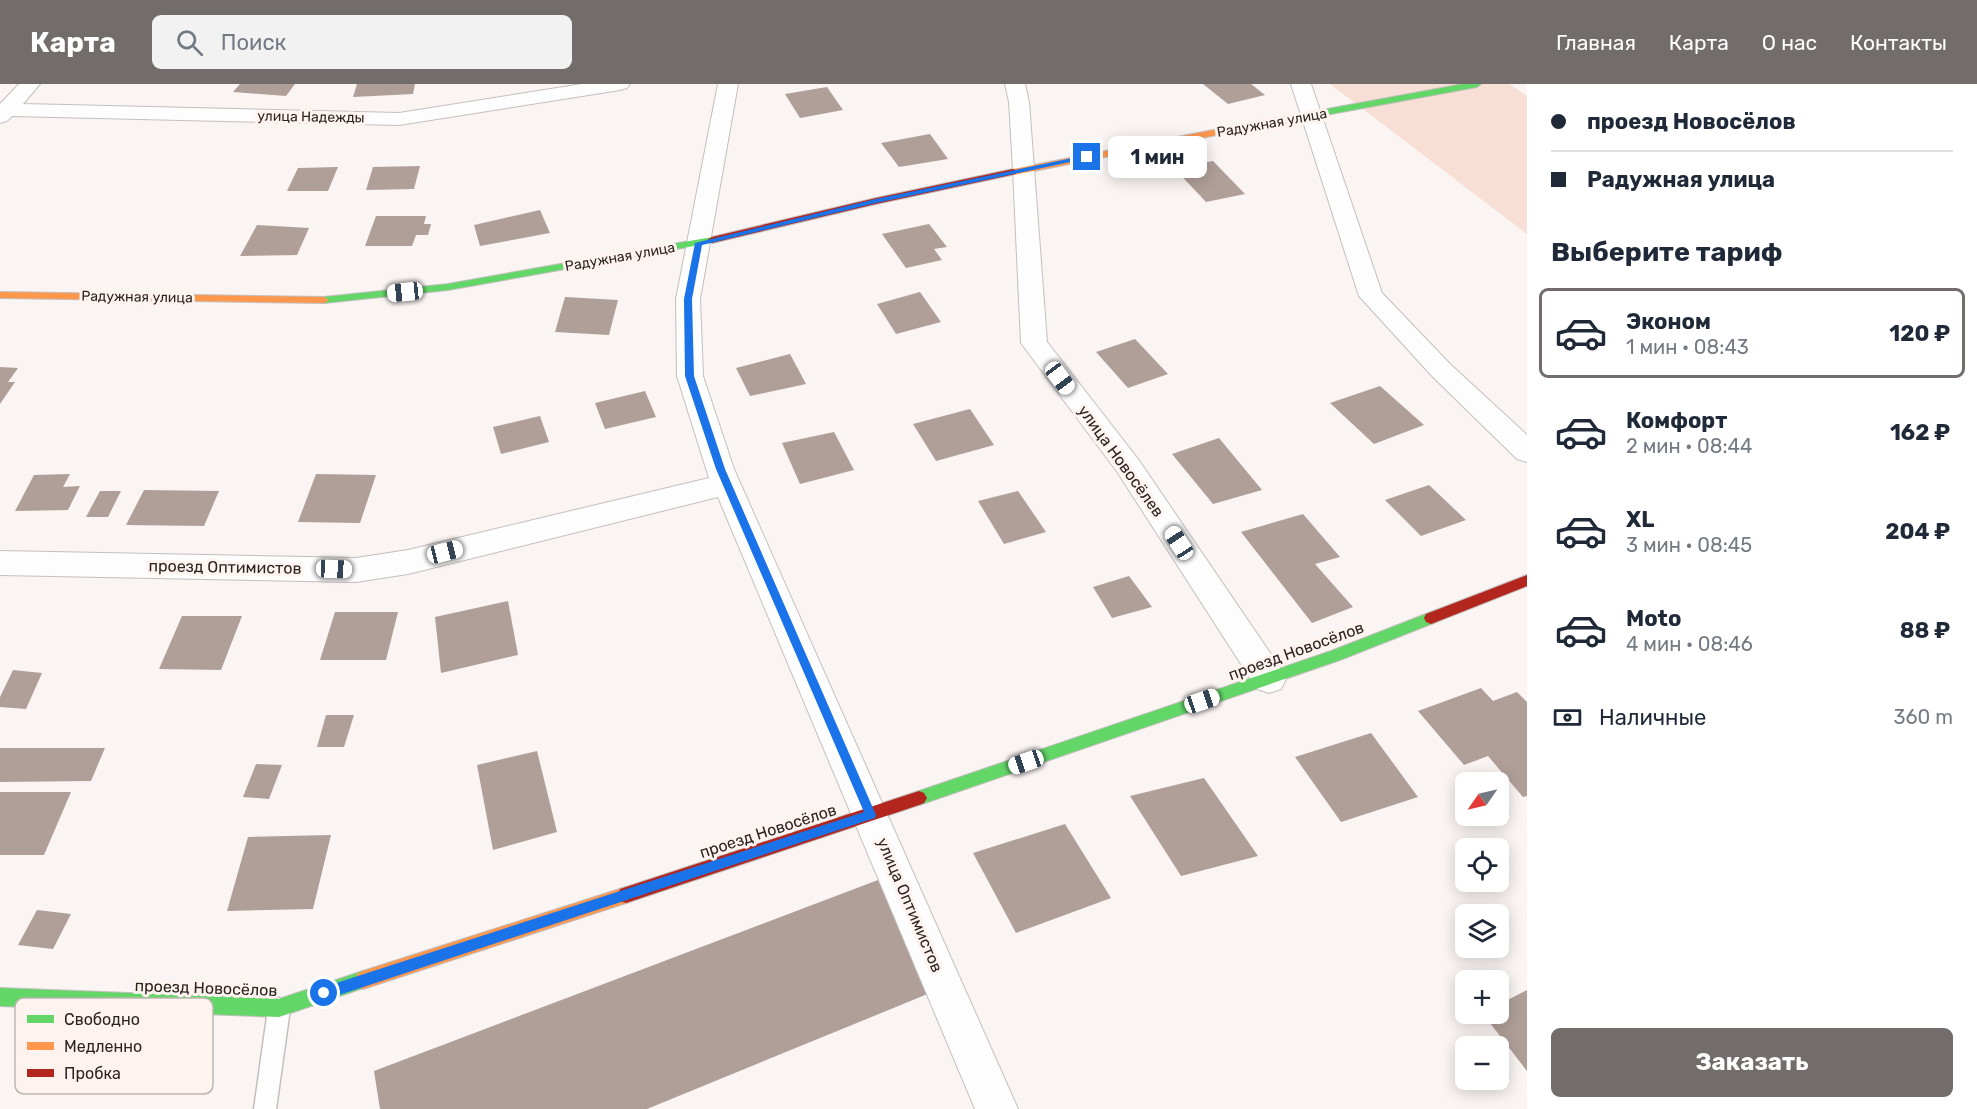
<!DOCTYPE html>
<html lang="ru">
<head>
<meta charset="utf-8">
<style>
  body { margin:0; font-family:Rubik,sans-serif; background:#f2f2f3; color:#1f2937; height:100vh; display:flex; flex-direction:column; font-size:22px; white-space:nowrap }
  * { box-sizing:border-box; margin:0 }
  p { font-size:20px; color:#747a83 }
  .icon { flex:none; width:33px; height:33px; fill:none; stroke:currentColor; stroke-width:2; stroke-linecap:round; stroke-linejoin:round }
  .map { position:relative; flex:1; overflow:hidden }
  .details { display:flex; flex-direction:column; background:#fff; width:450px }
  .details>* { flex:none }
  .top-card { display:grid; align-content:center; height:132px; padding:0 24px; background:#fff }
  .needle { width:39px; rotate:236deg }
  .buttons { position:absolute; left:1455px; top:688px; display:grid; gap:12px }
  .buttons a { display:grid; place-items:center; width:54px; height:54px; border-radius:9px; background:#fff; box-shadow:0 3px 15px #0003; font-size:30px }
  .end { position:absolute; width:27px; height:27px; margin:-14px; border:8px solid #1a73e8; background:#fff; box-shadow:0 0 0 3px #fff }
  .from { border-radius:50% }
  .bubble { position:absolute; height:42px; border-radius:9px; background:#fff; box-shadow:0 3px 15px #0003; font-size:20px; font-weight:700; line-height:42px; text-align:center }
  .car { position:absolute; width:18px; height:36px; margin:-18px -9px; border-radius:8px; box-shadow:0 0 4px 2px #0007; background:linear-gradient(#fff 24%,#345 0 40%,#fff 0 76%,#345 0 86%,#fff 0) }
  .top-card b { display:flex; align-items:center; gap:21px; height:57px; font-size:22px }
  .top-card b+b { border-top:2px solid #e0e1e3 }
  .top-card i { width:15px; height:15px; background:#1f2937 }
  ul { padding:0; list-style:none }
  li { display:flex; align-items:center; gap:18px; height:90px; margin:0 12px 9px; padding:0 12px; border:3px solid transparent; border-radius:9px }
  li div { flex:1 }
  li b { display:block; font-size:22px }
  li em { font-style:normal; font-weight:700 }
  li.active { border-color:#726d6b }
  li>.icon { width:54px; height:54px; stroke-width:1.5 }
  h2 { padding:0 24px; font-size:27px; line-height:72px }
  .pay { display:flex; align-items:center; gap:15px; height:66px; padding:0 24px; font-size:22px }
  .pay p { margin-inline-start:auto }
  .cta { display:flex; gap:12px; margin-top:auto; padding:12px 24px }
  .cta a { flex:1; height:69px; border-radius:9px; background:#726d6b; color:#fff; font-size:24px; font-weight:700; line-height:69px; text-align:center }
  header { display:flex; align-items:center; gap:36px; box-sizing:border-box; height:84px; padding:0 30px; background:#726d6b; color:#fff }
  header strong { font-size:28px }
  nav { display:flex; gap:33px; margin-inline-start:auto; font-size:21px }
  .search { width:420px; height:54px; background:#f2f2f3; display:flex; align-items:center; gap:15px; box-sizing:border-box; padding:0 21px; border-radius:9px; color:#747a83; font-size:22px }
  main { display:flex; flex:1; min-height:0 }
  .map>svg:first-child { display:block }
  .green { fill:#f8dfd5 }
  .building { fill:#b09f99 }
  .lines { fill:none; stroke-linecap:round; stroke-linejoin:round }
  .lane-casing { stroke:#c4bfbd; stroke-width:3 }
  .street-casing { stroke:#c4bfbd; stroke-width:2 }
  .fast-casing { stroke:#c4bfbd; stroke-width:2 }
  .slow-casing { stroke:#c4bfbd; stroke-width:2 }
  .jam-casing { stroke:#c4bfbd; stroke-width:2 }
  .lane { fill:#fefdfd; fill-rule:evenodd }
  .street { fill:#fefdfd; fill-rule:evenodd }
  .fast { fill:#63d668; fill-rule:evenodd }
  .slow { fill:#ff974d; fill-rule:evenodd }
  .jam { fill:#b3261e; fill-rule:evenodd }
  .route { fill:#1a73e8 }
  .labels { text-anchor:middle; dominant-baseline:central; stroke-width:6; stroke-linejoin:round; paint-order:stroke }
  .far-street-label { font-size:14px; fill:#292423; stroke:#fef3ee }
  .street-label { font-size:16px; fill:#292423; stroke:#fef3ee }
  .key { fill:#fef3ee; stroke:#beb5b1; stroke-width:1.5 }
  .key-label { font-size:16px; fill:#292423 }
</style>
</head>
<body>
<header>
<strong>Карта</strong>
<div class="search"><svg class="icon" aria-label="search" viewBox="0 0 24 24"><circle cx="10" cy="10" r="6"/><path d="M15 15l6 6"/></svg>Поиск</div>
<nav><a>Главная</a><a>Карта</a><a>О нас</a><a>Контакты</a></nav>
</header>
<main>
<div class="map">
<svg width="1527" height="1025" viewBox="0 0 1527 1025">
  <rect width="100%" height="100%" fill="#faf4f2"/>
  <path class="green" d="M1330 0H1509L1527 12V150Z"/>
  <path class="building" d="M240 0H295L286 12 233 8Z
    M357 0H415L413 10 353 13Z
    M1203 0H1251L1265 11 1228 20Z
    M827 3 843 26 800 34 785 10Z
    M930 50 948 75 899 83 881 59Z
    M1213 77 1245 110 1206 118 1174 84Z
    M420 82 414 105 366 106 373 83Z
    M338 83 328 107H287L298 84Z
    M540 126 550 149 480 162 474 141Z
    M376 132H426L424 140H431L428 151H416L412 162H365Z
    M929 140 947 163 934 165 942 176 906 184 882 150Z
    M257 141 309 144 297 171 240 172Z
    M920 208 941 238 896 250 877 220Z
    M565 213 618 216 609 251 555 248Z
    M1135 255 1168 290 1128 304 1096 268Z
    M790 270 806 300 750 312 736 284Z
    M0 283 18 284 8 298H15L0 320Z
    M1380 302 1424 341 1374 360 1330 319Z
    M645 307 656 333 605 345 595 319Z
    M970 325 994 361 936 377 913 340Z
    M540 332 549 358 501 370 493 343Z
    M834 348 854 386 800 400 782 359Z
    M1219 354 1262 406 1213 420 1172 370Z
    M70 390 63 403 80 402 68 426 15 427 34 391Z
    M316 390 376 391 360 439 298 438Z
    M1429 401 1466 436 1421 452 1385 416Z
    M144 406 219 407 204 442 126 441Z
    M100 407H121L108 433H86Z
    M1018 407 1046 448 1004 460 978 417Z
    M1303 430 1340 473 1315 480 1353 523 1312 539 1241 448Z
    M1129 492 1152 523 1112 534 1093 503Z
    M508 517 518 571 441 589 435 533Z
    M335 528H398L386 576H320Z
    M182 532H242L221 586 159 585Z
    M13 586 42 589 26 625 0 623V613Z
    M1481 604 1493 617 1517 608 1527 618V712L1523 713 1488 672 1464 681 1418 627Z
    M326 631H354L344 663H317Z
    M1371 649 1418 713 1341 738 1295 673Z
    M0 664H105L91 697 0 698Z
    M537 667 557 748 493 766 477 681Z
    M256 680 282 681 269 715 243 713Z
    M1204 694 1258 772 1181 792 1130 712Z
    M0 708H71L44 771H0Z
    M1065 740 1111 814 1016 849 973 769Z
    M331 751 313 825 227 827 248 753Z
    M878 796 930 909 647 1025H380L374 987Z
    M37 826 71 830 53 865 18 861Z
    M1527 906V987L1483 930H1498V921Z"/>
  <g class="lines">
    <defs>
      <path id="lane" d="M279 914 287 917 290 925 276 1025H254L268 925 271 917Z"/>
      <path id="street" d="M19 0H40L23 20 399 29 582 0H630L627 4 620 6 399 41 12 32 7 37 0 39V20Z
        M718 0H738L700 215 703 292 734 385 1018 1025H975L718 413 408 490 356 498 0 491V467L356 474 408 466 709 394 677 292 676 215Z
        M1005 0H1025L1029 18 1047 258 1138 375 1281 585 1286 595 1281 605 1269 609 1257 605 1118 389 1021 259 1013 86 1009 18Z
        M1291 0H1311L1382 209 1450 280 1527 351V378L1517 375 1432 292 1359 212Z"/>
      <path id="fast" d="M1463 0H1481L1477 3 1234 48 1229 45 1234 42Z
        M712 153 717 156 716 158 448 206 324 219 319 216 324 213 448 200Z
        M1431 528 1436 530 1438 534 1436 538 1340 576 919 721 914 719 911 714 914 709 919 707 1331 567Z
        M363 887 369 890 372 896 369 902 279 933 0 922V904L279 915Z"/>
      <path id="slow" d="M1234 42 1237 43V47L1013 91 1008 88 1013 85Z
        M0 208 324 213 329 216 324 219 0 214Z
        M626 803 632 805 634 811 632 817 626 819 363 905 357 902 354 896 357 890 363 887Z"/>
      <path id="jam" d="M1013 85 1016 86V90L876 120 712 159 707 156 712 153 876 114Z
        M1527 491V502L1431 540 1426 538 1424 534 1426 530Z
        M919 707 924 709 927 714 924 719 919 721 626 819 620 817 618 811 620 805 626 803Z"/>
    </defs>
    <use href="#lane" class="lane-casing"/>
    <use href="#street" class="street-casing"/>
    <use href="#fast" class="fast-casing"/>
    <use href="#slow" class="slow-casing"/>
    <use href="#jam" class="jam-casing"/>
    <use href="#lane" class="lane"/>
    <use href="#street" class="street"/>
    <use href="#fast" class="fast"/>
    <use href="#slow" class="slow"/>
    <use href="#jam" class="jam"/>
  </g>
  <path class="route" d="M1087 71 1089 74 876 119 702 161 692 215 694 292 725 385 876 731 875 734 324 916 320 914 318 909 320 905 324 903 864 728 716 385 685 292 684 215 695 159 876 115Z"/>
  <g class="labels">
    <g class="far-street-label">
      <text transform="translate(311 33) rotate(1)">улица Надежды</text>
      <text transform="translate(1272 39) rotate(-10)">Радужная улица</text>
      <text transform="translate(620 173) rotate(-10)">Радужная улица</text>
      <text transform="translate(137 213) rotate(1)">Радужная улица</text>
    </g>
    <g class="street-label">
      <text transform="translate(1121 377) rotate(54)">улица Новосёлев</text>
      <text transform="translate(225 483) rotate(1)">проезд Оптимистов</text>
      <text transform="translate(1296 567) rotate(-20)">проезд Новосёлов</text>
      <text transform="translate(768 747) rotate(-18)">проезд Новосёлов</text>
      <text transform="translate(910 821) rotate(67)">улица Оптимистов</text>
      <text transform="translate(206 904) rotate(2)">проезд Новосёлов</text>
    </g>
  </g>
  <rect x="15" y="914" width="198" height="96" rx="9" class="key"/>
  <rect x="27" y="931" width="27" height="8" fill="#63d668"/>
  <rect x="27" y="958" width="27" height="8" fill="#ff974d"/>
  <rect x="27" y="985" width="27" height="8" fill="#b3261e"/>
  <g class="key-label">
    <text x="64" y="941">Свободно</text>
    <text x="64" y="968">Медленно</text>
    <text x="64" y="995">Пробка</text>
  </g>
</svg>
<div class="buttons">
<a><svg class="needle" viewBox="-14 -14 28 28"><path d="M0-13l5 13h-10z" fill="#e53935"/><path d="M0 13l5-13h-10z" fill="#747a83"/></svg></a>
<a><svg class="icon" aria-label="locate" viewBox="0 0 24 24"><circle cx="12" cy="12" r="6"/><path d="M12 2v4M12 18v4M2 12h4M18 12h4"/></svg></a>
<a><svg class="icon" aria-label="layers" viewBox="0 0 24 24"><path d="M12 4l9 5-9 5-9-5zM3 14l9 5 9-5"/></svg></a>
<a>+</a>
<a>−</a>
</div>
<i class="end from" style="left:324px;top:909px"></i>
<i class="end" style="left:1087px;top:73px"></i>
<div class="bubble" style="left:1108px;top:52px;width:99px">1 мин</div>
<i class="car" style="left:405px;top:208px;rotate:264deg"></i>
<i class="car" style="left:1060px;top:294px;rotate:143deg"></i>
<i class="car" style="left:1179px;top:459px;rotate:327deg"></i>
<i class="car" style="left:445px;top:468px;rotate:76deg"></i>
<i class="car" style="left:334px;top:485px;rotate:92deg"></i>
<i class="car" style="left:1202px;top:617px;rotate:71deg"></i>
<i class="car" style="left:1026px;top:678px;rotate:251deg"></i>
</div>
<section class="details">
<div class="top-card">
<b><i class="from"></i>проезд Новосёлов</b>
<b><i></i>Радужная улица</b>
</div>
<h2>Выберите тариф</h2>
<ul>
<li class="active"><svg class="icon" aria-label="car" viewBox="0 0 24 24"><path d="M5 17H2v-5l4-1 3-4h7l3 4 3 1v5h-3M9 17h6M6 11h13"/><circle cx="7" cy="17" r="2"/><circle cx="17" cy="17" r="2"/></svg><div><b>Эконом</b><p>1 мин · 08:43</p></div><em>120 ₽</em></li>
<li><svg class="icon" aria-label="car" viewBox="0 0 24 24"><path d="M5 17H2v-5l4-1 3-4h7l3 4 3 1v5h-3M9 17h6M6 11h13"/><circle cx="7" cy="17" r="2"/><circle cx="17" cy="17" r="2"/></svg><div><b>Комфорт</b><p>2 мин · 08:44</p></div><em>162 ₽</em></li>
<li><svg class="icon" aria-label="car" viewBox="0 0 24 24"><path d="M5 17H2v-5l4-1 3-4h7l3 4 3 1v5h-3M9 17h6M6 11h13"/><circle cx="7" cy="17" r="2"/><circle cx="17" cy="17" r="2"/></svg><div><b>XL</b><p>3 мин · 08:45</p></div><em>204 ₽</em></li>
<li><svg class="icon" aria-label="car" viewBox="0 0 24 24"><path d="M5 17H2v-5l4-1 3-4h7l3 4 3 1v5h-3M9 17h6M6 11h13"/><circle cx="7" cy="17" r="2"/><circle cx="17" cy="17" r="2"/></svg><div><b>Moto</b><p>4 мин · 08:46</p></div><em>88 ₽</em></li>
</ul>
<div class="pay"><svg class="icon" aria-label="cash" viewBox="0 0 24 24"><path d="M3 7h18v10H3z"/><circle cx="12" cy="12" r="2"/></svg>Наличные<p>360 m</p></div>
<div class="cta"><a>Заказать</a></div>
</section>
</main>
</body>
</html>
